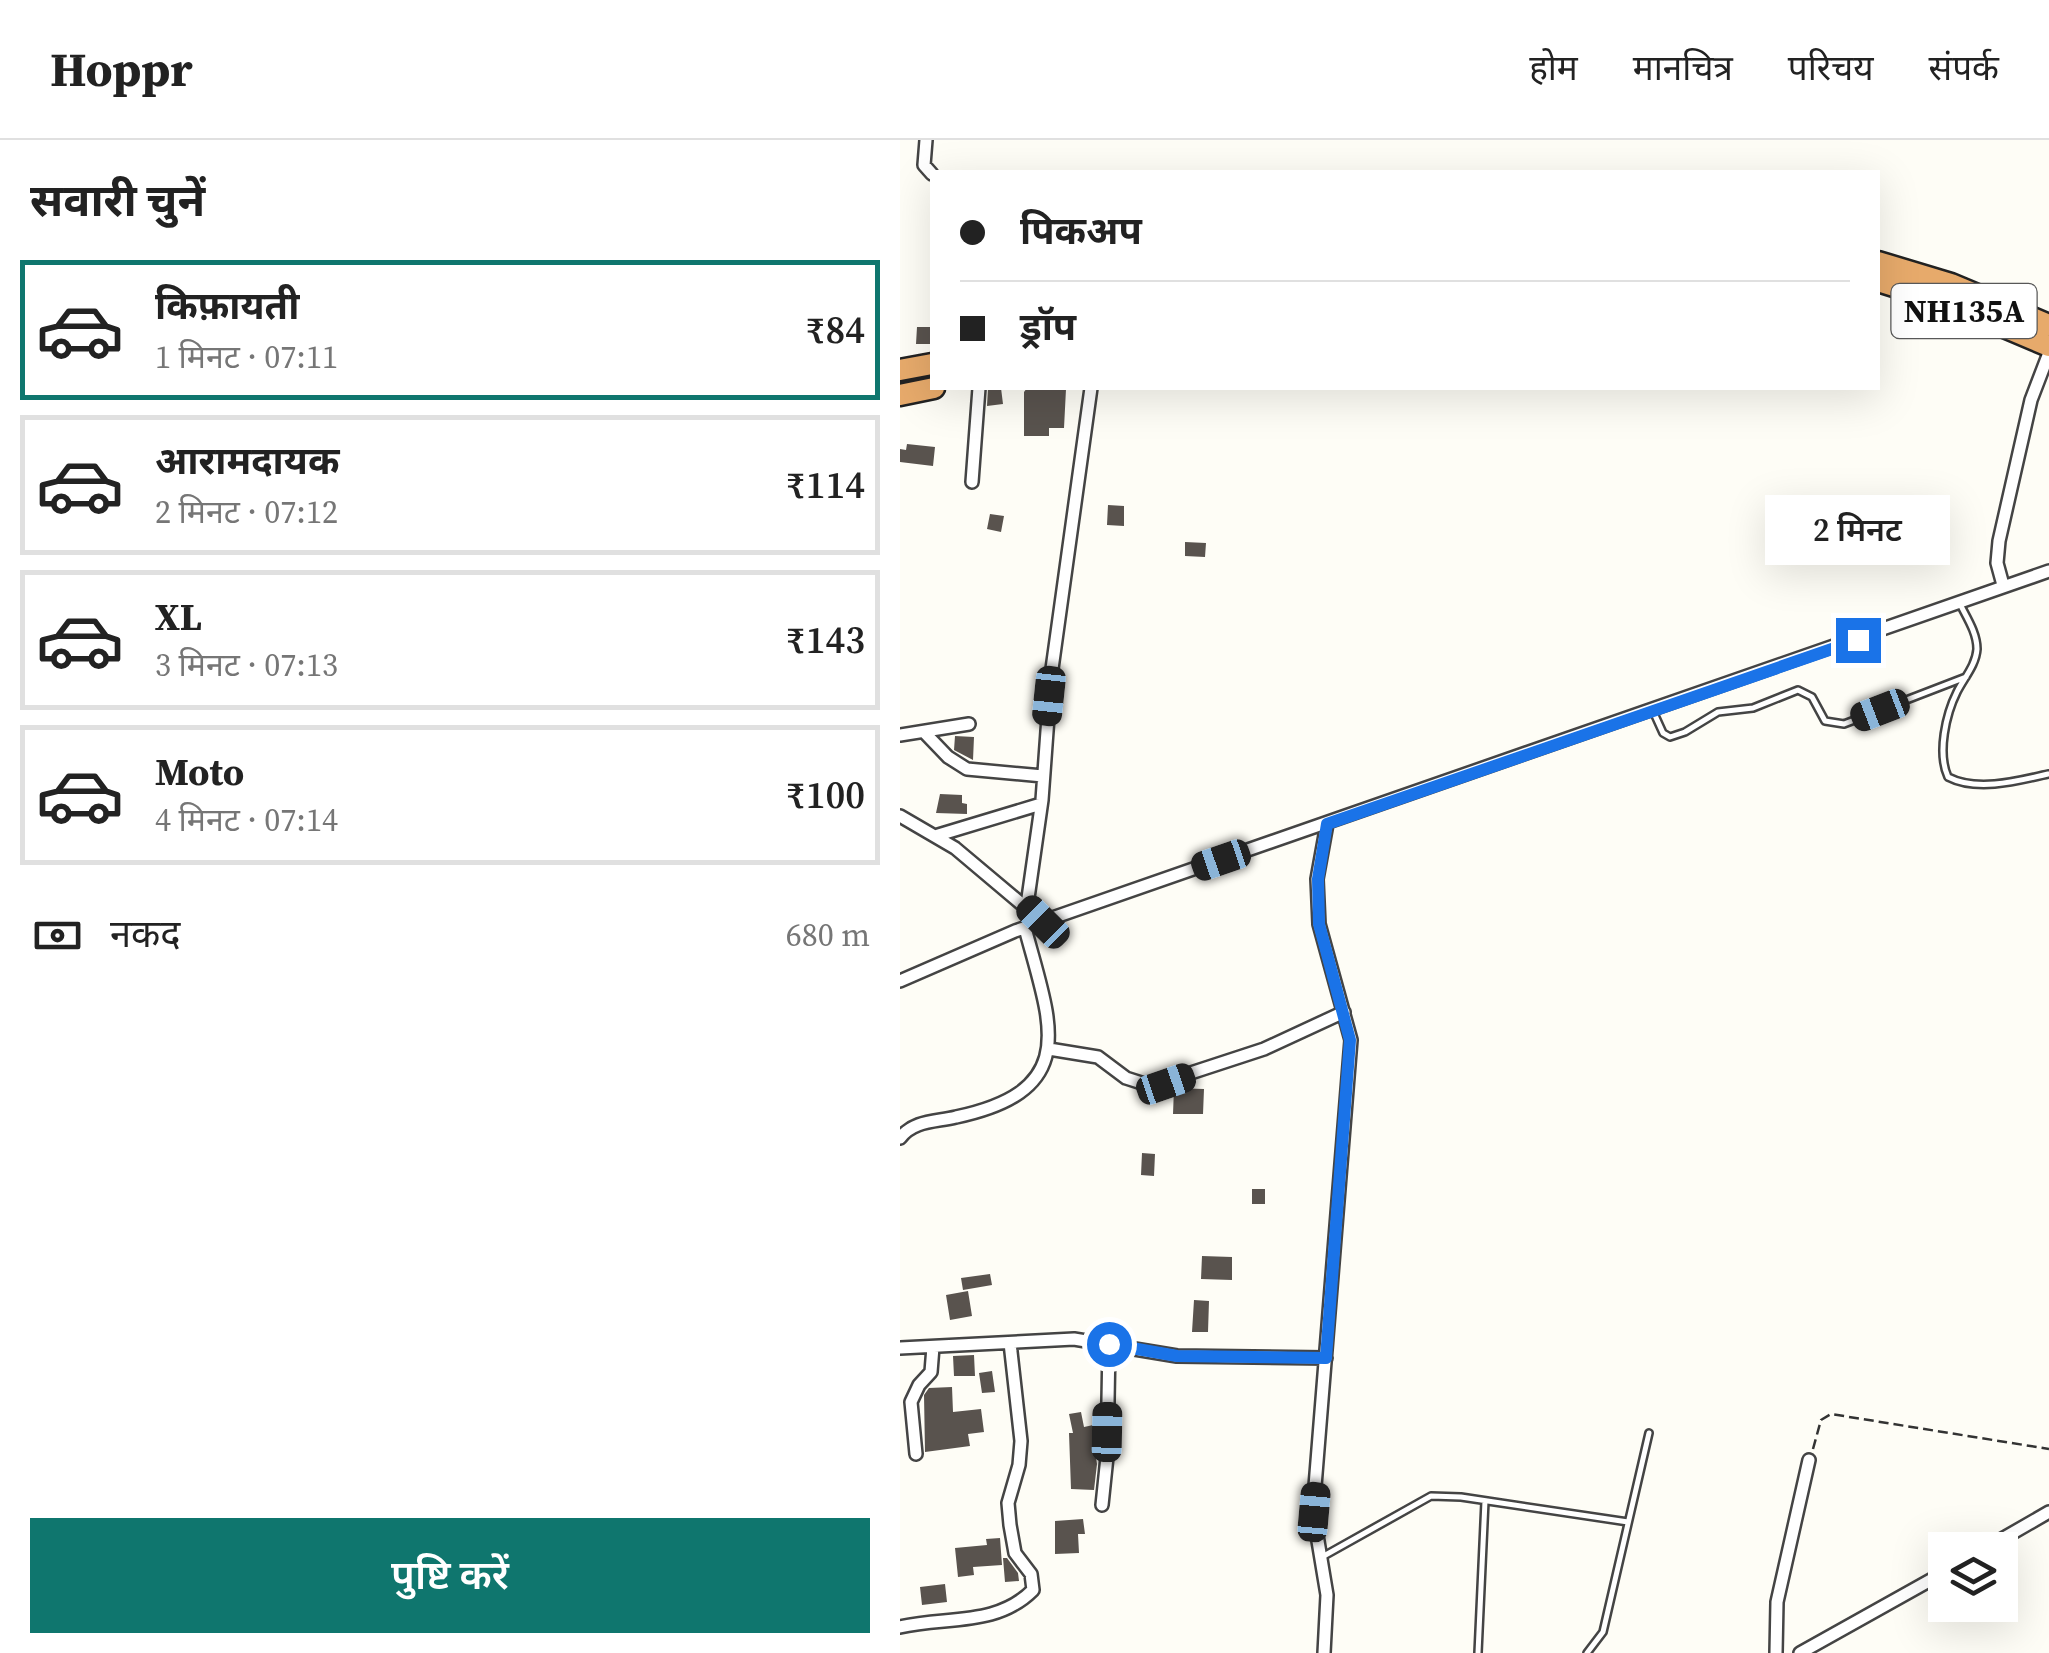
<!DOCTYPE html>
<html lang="hi">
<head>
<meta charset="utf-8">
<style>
  body { margin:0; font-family:"Source Serif 4","Noto Sans Devanagari",serif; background:#f6f6f6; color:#222; height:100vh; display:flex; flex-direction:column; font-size:38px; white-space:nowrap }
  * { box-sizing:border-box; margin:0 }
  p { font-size:32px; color:#767676 }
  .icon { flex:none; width:55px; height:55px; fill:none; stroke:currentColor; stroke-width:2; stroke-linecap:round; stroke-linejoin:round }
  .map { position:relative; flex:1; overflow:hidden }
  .sheet { display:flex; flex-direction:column; background:#fff; width:900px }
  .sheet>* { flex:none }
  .banner { position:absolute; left:30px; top:30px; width:950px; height:220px; border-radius:0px; box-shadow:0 10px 40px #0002; display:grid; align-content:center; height:220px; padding:0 30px; background:#fff }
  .tools { position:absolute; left:1028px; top:1392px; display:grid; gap:20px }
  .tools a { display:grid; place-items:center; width:90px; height:90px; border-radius:0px; background:#fff; box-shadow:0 10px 40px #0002; font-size:50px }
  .end { position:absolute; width:45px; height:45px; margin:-22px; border:12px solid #1a73e8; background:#fff; box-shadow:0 0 0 5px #fff }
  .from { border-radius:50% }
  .bubble { position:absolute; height:70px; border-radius:0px; background:#fff; box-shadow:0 10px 40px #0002; font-size:32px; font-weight:600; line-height:70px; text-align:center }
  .car { position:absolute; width:30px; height:60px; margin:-30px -15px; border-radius:12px; box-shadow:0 0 8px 2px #0007; background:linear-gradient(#222 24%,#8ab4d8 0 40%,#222 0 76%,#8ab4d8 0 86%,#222 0) }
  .banner b { display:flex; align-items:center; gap:35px; height:95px; font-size:38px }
  .banner b+b { border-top:2px solid #e0e0e0 }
  .banner i { width:25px; height:25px; background:#222 }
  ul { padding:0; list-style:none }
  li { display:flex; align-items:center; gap:30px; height:140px; margin:0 20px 15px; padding:0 10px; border:5px solid #e0e0e0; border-radius:0px }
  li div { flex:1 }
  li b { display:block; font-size:38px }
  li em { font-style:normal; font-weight:600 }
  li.active { border-color:#0f766e }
  li>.icon { width:90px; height:90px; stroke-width:1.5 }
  h2 { padding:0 30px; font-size:45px; line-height:120px }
  .pay { display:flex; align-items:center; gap:25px; height:110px; padding:0 30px; font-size:38px }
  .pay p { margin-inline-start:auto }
  .button { display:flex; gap:20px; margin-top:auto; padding:20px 30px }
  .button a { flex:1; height:115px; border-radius:0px; background:#0f766e; color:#fff; font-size:40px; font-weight:600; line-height:115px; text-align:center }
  header { display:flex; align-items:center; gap:60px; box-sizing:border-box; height:140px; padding:0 50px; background:#fff; border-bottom:2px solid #e0e0e0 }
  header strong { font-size:48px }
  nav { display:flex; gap:55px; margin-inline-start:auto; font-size:35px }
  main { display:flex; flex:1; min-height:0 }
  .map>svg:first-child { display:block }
  .building { fill:#59534e }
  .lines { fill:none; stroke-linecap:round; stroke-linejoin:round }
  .lane-casing { stroke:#444; stroke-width:10 }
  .street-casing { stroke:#444; stroke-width:16 }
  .highway-casing { stroke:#222; stroke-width:25 }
  .path { stroke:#333; stroke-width:2.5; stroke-dasharray:10 5; stroke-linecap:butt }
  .lane { stroke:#fff; stroke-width:5 }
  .street { stroke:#fff; stroke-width:11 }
  .highway { stroke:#e7aa6b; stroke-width:20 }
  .route { stroke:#1a73e8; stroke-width:12 }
  .labels { text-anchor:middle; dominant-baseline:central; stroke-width:10; stroke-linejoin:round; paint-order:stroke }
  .shield { fill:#fff; stroke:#585858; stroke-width:2.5 }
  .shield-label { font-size:32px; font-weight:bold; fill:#111 }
</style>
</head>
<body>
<header>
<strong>Hoppr</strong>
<nav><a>होम</a><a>मानचित्र</a><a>परिचय</a><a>संपर्क</a></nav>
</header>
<main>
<section class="sheet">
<h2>सवारी चुनें</h2>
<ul>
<li class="active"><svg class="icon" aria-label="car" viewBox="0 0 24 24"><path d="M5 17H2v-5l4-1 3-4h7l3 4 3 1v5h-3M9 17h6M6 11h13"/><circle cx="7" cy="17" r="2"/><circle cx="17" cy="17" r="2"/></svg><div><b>किफ़ायती</b><p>1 मिनट · 07:11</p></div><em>₹84</em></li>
<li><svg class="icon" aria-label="car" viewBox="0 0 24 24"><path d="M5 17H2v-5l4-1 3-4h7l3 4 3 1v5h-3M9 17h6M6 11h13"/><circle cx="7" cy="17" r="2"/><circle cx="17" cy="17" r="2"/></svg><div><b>आरामदायक</b><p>2 मिनट · 07:12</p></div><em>₹114</em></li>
<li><svg class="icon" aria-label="car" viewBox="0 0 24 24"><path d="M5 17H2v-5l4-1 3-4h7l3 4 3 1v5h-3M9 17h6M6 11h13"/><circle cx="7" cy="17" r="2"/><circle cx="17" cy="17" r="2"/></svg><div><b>XL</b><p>3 मिनट · 07:13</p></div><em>₹143</em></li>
<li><svg class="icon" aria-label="car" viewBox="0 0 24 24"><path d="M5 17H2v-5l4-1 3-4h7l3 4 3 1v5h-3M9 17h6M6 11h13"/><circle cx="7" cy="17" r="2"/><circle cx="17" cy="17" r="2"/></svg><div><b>Moto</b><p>4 मिनट · 07:14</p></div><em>₹100</em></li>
</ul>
<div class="pay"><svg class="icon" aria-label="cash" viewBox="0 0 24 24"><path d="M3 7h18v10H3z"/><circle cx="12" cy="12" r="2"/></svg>नकद<p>680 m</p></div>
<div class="button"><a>पुष्टि करें</a></div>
</section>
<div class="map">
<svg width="1149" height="1513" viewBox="0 0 1149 1513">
  <rect width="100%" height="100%" fill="#fefdf6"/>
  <path class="building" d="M17 187H32V204H16Z
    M88 248H101L103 264 87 266Z
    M127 248 166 249 164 288H149V296H124V252Z
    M7 304 35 307 33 326 0 322V309L6 310Z
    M208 365 224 366V386L207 385Z
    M90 374 104 376 101 392 87 389Z
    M285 402 306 403 305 417 285 416Z
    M55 596 74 597 73 620 54 610Z
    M40 654 62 655V663L67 664V674L36 673Z
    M274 948 304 949 303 974H273Z
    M242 1013 255 1014 254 1036 241 1035Z
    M352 1049H365V1064H352Z
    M302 1116 332 1117V1140L301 1139Z
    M90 1134 92 1145 63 1150 61 1138Z
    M68 1151 72 1176 50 1180 46 1155Z
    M294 1160 309 1161 308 1192H292Z
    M74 1215 75 1236H54L53 1216Z
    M92 1231 95 1252 82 1253 79 1233Z
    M52 1247 53 1272 81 1269 84 1292 68 1294 70 1306 25 1312 24 1255 29 1248Z
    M181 1272 184 1287 198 1284V1298L193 1299 197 1324 194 1350 171 1349 169 1293H173L169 1274Z
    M183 1379 185 1394H178L179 1413 155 1414V1381Z
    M100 1398 102 1425 73 1427 74 1435 58 1437 55 1408 87 1405 86 1399Z
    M103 1418H107L118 1433 119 1441 105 1442Z
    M45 1444 47 1462 22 1465 20 1447Z"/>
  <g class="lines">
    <defs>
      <path id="lane" d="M1060 464C1067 478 1077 493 1077 509 1076 525 1064 538 1057 552 1046 574 1037 613 1048 637 1077 652 1118 641 1148 634
        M753 571 763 593 770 597 785 592 818 572 853 568 898 550 912 557 925 581 944 584 1066 537
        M422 1417 531 1356 561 1357 728 1382
        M578 1513 585 1361
        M687 1513 703 1492 749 1293"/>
      <path id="street" d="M26 0 24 25 32 34
        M72 342 79 248
        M1103 445 1097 423 1099 401 1131 260 1149 213
        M24 592 48 617 67 629 143 636
        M0 595 69 584
        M0 676 55 708 143 782
        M35 696 141 664
        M127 765 142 660 151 536 191 248
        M0 841 115 791 1149 431
        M149 909 198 917 226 938 251 946 364 909 444 872
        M0 998C14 980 36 982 56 977 183 950 150 883 125 788
        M0 1208 174 1199 277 1216 426 1218
        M16 1314 11 1262 19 1245 31 1232 33 1207
        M202 1365 207 1317 209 1204
        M1083 1410 1149 1372
        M0 1487C46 1476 96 1487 133 1450L131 1434 115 1413 110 1385 108 1363 119 1325 121 1301 110 1203
        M424 1513 427 1455 413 1371 451 900 419 784 417 739 427 684
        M876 1513 877 1462 909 1320
        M900 1513 1045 1432"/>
      <path id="highway" d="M978 122 1051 144 1149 185
        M978 141 1045 162 1149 206
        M0 230 32 224
        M0 255 34 248"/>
    </defs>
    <use href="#lane" class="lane-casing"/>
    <use href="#street" class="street-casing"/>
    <use href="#highway" class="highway-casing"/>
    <path class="path" d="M913 1309 921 1280 931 1274 1149 1309"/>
    <use href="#lane" class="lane"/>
    <use href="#street" class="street"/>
    <use href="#highway" class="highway"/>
  </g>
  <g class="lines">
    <path class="route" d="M209 1204 277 1216 426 1218 450 900 419 784 418 739 427 684 958 500"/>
  </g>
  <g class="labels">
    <rect class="shield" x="991.5" y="144" width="145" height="54" rx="8"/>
    <g class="shield-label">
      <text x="1064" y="171">NH135A</text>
    </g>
  </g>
</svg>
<div class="tools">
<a><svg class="icon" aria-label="layers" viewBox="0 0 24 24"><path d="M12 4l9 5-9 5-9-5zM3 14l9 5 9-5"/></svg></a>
</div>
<i class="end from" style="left:209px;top:1204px"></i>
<i class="end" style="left:958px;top:500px"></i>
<div class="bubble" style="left:865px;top:355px;width:185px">2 मिनट</div>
<i class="car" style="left:149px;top:556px;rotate:186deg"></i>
<i class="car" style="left:980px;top:570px;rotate:249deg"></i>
<i class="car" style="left:321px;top:720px;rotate:251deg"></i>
<i class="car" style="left:143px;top:782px;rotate:315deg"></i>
<i class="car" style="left:266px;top:944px;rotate:71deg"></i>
<i class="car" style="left:207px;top:1292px;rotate:1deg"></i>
<i class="car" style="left:414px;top:1372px;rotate:5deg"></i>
<div class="banner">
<b><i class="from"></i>पिकअप</b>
<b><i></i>ड्रॉप</b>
</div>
</div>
</main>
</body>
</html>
